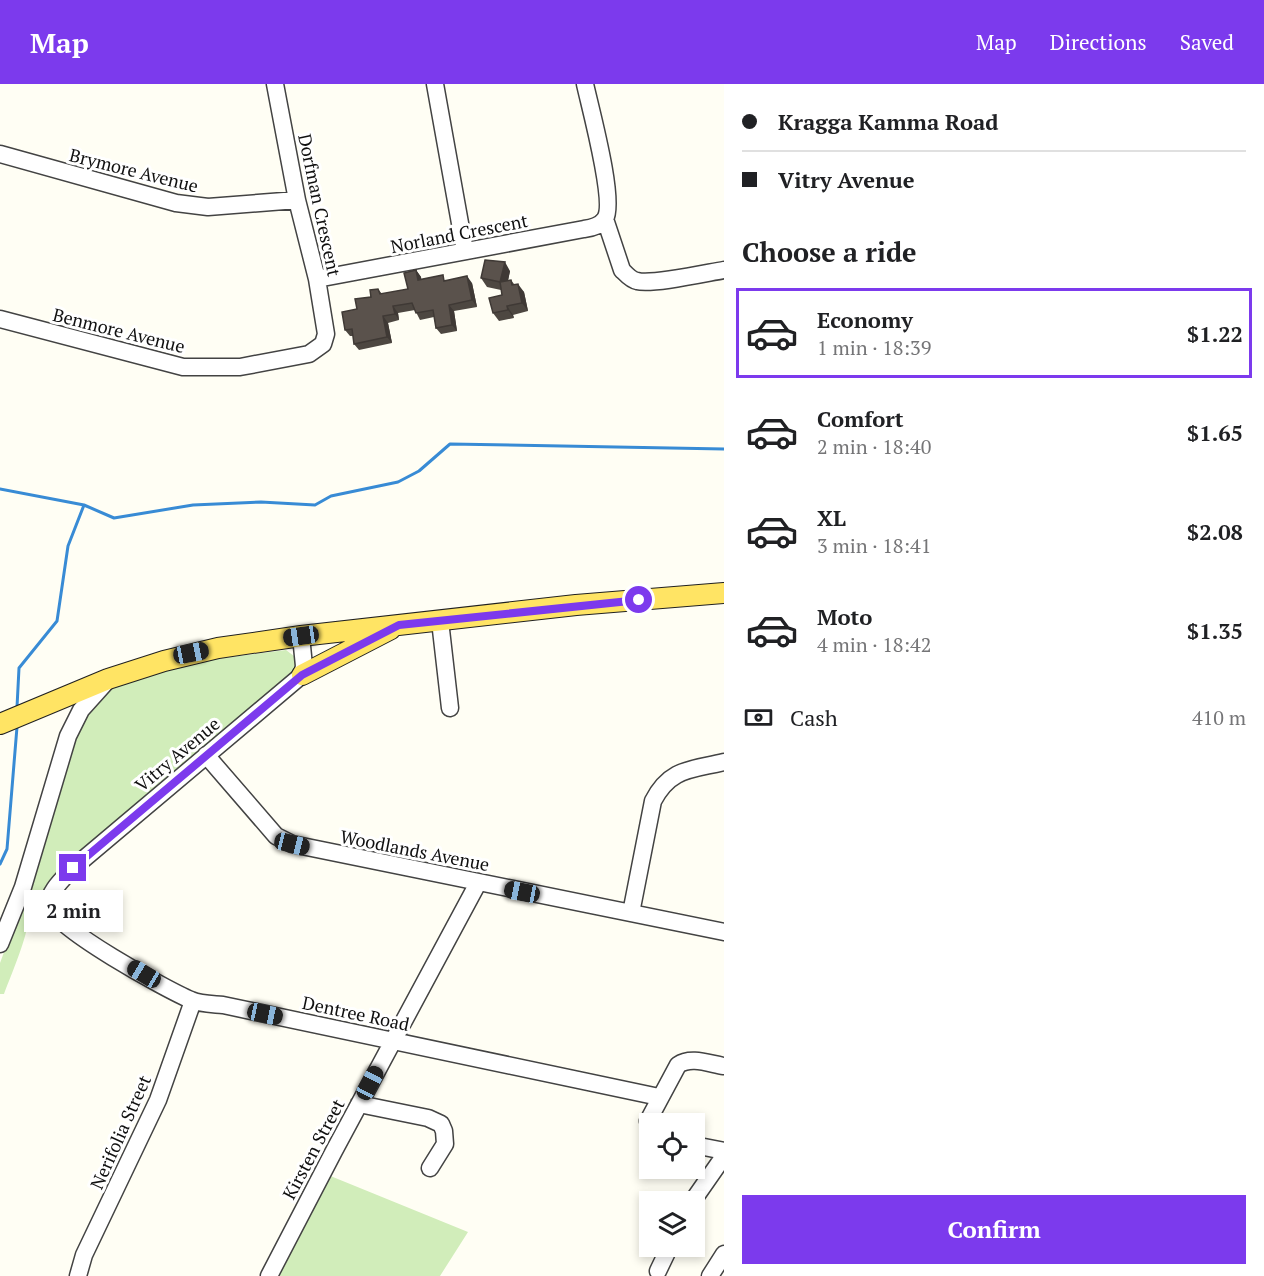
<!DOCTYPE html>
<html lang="en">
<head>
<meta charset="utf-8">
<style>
  body { margin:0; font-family:"PT Serif",serif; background:#f2f2f2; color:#202124; height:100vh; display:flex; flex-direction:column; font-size:22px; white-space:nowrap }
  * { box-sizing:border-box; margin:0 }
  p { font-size:20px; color:#757577 }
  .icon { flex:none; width:33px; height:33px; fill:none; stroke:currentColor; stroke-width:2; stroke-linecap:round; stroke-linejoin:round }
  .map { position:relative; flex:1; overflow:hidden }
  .details { display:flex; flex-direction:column; background:#fff; width:540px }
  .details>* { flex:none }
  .guide { display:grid; align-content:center; height:132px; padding:0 18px; background:#fff }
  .fabs { position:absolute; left:639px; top:1029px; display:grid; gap:12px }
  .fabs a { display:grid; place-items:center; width:66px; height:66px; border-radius:0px; background:#fff; box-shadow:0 3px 9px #0003; font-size:30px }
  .end { position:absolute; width:27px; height:27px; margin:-14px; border:8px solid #7c3aed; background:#fff; box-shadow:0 0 0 3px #fff }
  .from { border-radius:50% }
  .bubble { position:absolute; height:42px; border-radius:0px; background:#fff; box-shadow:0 3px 9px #0003; font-size:20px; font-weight:800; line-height:42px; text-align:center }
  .car { position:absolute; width:18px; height:36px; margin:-18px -9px; border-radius:8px; box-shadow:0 0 4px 2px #0007; background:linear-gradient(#222 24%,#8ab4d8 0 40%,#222 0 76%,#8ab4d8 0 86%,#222 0) }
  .guide b { display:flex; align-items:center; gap:21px; height:57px; font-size:22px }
  .guide b+b { border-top:2px solid #e0e0e0 }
  .guide i { width:15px; height:15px; background:#202124 }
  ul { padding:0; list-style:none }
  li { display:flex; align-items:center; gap:18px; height:90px; margin:0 12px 9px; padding:0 6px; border:3px solid transparent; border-radius:0px }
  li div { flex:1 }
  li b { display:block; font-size:22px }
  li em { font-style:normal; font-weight:800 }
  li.current { border-color:#7c3aed }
  li>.icon { width:54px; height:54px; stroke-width:1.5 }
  h2 { padding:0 18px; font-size:27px; line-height:72px }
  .pay { display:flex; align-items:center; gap:15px; height:66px; padding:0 18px; font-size:22px }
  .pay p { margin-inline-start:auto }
  .primary-button { display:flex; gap:12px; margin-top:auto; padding:12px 18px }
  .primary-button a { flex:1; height:69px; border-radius:0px; background:#7c3aed; color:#fff; font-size:24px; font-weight:800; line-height:69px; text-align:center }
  header { display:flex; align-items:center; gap:36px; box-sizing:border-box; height:84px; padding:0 30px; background:#7c3aed; color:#fff }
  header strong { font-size:28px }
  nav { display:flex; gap:33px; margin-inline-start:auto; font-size:21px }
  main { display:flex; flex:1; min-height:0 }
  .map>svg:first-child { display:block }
  .green { fill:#d1edba }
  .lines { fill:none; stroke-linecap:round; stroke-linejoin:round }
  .stream { stroke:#388bd5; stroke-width:3 }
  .minor-casing { stroke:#434343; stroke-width:19 }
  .major-casing { stroke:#212121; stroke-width:22 }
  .minor { stroke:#fff; stroke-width:16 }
  .major { stroke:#ffe464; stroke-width:20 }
  .wall { fill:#4d4741 }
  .shaded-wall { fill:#3f3935 }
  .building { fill:#5a524c; stroke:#3f3935; stroke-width:1.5 }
  .route { stroke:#7c3aed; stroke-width:8 }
  .labels { text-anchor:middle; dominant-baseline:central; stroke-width:6; stroke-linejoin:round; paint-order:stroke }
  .street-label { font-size:18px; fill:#101010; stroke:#fff }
</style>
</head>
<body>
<header>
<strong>Map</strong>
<nav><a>Map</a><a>Directions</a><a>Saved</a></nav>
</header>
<main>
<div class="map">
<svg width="724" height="1192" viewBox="0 0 724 1192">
  <rect width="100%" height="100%" fill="#fffef4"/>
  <path class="green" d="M286 566 294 572 296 585 53 794 27 839C29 849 9 896 4 910H0V879L34 787 76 646 98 617 115 603 160 588 207 576Z
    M328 1091 468 1148 440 1192H275Z"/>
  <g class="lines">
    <path class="stream" d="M0 405 84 421 114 434 193 421 261 418 315 421 331 412 398 398 419 387 450 360 724 365
      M17 623 19 584 57 537 68 462 84 421
      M0 780 7 765 17 643"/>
    <defs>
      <path id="minor" d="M435 0 465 167
        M0 70 176 119 208 123 297 116
        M605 135 622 186C626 190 631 196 637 197 652 201 706 189 724 186
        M317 195 584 145C592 144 600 142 605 135 616 118 590 23 585 0
        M0 235 183 283H240L309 270 323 260 326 250 317 195 297 116 275 0
        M440 537 450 624
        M301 552 304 582 302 591 73 784C65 793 47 808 49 822 53 843 167 906 191 916 200 920 213 920 223 921L659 1013
        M206 671 276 752 292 760 724 848
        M631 829 653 717C670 684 691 686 724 678
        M0 860 23 803 68 652 81 626 108 596
        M359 1020 428 1034 441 1040 444 1047 445 1060 430 1084
        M650 1043 648 1037 678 981C691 972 710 980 724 982
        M694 1061 724 1067
        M692 1118 724 1072
        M658 1187 670 1162
        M78 1192 84 1171 158 1016 193 917
        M269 1192 334 1067 478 799
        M710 1192 724 1170"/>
      <path id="major" d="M302 591 391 545
        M0 640 108 595 164 577 218 564 301 552 576 521 724 509"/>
    </defs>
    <use href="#minor" class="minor-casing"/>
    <use href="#major" class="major-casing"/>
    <use href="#minor" class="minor"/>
    <use href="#major" class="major"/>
  </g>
  <path class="wall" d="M416 186 421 193V195L447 196 472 199 477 223 454 227 457 247 441 250 436 244 434 233 420 236 415 226 398 229 399 236 388 239 392 259 359 266 354 260 353 252H350L345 246 357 225 378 205 382 210 408 205Z
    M510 187 508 196H511L514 200 524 208 528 227 513 231 514 234 499 237 493 229 502 211 501 206 487 203 481 194Z"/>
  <path class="shaded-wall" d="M505 178 510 187 506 207 500 198Z
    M416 186 421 193 423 203 418 196Z
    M467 192 472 199 477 223 472 216Z
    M518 200 524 208 528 227 522 219Z
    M449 221 454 227 457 247 452 241Z
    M393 222 398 229 399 236 395 230Z
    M507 222 513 231 514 234 508 226Z
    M383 232 388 239 392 259 387 253Z"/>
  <path class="building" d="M485 176 505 178 500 198 511 196 512 201 518 200 522 219 507 222 508 226 493 229 489 214 502 211 500 198 481 194Z
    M416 186 418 196 443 191 444 197 467 192 472 216 449 221 452 241 436 244 433 226 416 229 412 219 393 222 395 230 383 232 387 253 354 260 352 245 345 246 342 228 357 225 355 215 371 213 370 206 378 205 380 210 408 205 404 189Z"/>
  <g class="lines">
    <path class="route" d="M73 784 302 591 399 541 639 516"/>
  </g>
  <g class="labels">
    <g class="street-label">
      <text transform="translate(134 86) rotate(14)">Brymore Avenue</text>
      <text transform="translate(320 121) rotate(78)">Dorfman Crescent</text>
      <text transform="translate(459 149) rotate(-11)">Norland Crescent</text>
      <text transform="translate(119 246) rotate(14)">Benmore Avenue</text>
      <text transform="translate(177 670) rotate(-40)">Vitry Avenue</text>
      <text transform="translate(415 766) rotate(11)">Woodlands Avenue</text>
      <text transform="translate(356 929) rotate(12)">Dentree Road</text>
      <text transform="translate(120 1048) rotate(-66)">Nerifolia Street</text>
      <text transform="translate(313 1065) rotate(-62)">Kirsten Street</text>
    </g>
  </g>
</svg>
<div class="fabs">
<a><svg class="icon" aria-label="locate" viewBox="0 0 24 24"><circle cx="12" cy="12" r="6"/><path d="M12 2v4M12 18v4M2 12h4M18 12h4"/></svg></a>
<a><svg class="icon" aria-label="layers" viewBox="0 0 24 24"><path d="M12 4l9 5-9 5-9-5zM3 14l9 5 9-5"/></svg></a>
</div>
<i class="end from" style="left:639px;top:516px"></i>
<i class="end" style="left:73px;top:784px"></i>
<div class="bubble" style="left:24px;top:806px;width:99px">2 min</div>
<i class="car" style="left:301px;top:552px;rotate:262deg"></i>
<i class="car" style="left:191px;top:569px;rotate:79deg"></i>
<i class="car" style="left:292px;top:760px;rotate:104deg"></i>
<i class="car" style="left:522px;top:808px;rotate:281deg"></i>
<i class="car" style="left:144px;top:890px;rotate:301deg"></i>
<i class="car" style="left:265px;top:930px;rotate:102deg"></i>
<i class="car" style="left:370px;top:999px;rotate:28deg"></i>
</div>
<section class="details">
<div class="guide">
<b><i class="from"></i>Kragga Kamma Road</b>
<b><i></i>Vitry Avenue</b>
</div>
<h2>Choose a ride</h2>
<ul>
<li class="current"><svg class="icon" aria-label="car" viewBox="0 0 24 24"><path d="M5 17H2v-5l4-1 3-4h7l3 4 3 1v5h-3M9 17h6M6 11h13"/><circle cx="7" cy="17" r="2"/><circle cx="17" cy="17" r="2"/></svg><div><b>Economy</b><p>1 min · 18:39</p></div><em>$1.22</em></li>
<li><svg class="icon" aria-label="car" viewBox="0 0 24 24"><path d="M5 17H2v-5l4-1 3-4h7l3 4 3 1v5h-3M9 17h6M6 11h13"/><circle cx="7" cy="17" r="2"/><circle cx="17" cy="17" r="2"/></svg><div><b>Comfort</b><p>2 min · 18:40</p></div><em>$1.65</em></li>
<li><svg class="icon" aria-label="car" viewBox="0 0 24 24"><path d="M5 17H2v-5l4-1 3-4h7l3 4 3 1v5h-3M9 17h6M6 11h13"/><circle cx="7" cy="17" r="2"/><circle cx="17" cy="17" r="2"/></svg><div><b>XL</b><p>3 min · 18:41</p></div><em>$2.08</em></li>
<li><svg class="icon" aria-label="car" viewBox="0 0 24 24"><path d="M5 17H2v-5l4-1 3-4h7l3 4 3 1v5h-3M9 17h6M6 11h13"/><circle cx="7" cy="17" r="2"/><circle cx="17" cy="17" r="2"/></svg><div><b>Moto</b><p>4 min · 18:42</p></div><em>$1.35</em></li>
</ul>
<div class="pay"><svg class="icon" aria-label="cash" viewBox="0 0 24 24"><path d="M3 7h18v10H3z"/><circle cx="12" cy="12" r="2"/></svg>Cash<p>410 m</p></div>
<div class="primary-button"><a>Confirm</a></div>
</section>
</main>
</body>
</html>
